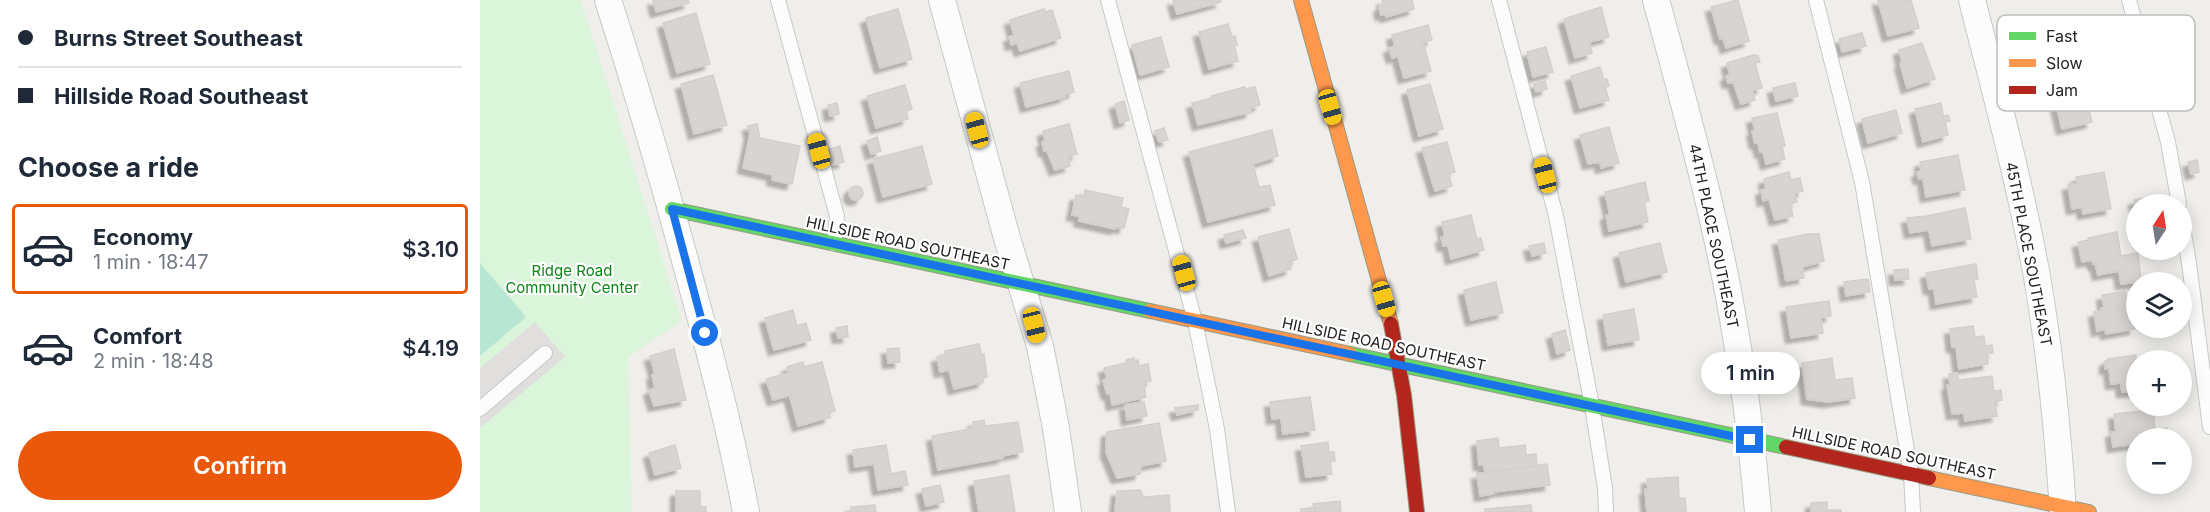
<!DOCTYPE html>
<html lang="en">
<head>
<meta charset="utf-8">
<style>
  body { margin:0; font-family:Inter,sans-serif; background:#f6f6f7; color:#1f2937; height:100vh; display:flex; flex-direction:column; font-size:22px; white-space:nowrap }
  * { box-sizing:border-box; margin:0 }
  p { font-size:20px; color:#747a83 }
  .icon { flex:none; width:33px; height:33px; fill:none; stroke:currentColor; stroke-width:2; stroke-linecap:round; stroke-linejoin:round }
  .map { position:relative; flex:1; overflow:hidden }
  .drawer { display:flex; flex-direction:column; background:#fff; width:480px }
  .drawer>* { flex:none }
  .guide { display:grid; align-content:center; height:132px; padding:0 18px; background:#fff }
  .needle { width:39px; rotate:12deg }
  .buttons { position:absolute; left:1646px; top:194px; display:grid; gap:12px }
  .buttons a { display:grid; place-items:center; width:66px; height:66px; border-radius:50%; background:#fff; box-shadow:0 3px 15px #0003; font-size:30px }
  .end { position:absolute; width:27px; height:27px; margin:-14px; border:8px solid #1a73e8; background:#fff; box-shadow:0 0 0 3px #fff }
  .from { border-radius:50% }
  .bubble { position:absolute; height:42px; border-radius:21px; background:#fff; box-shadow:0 3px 15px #0003; font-size:20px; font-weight:600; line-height:42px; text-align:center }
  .car { position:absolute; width:18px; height:36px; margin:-18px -9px; border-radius:8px; box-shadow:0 0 4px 2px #0007; background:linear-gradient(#f5c518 24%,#345 0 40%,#f5c518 0 76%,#345 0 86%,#f5c518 0) }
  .guide b { display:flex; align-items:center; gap:21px; height:57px; font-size:22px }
  .guide b+b { border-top:2px solid #e0e1e3 }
  .guide i { width:15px; height:15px; background:#1f2937 }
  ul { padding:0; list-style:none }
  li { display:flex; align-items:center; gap:18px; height:90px; margin:0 12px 9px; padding:0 6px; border:3px solid transparent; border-radius:6px }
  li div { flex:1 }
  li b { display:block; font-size:22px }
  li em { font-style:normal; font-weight:600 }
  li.selected { border-color:#ea580c }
  li>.icon { width:54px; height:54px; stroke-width:1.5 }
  h2 { padding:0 18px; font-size:27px; line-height:72px }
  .button { display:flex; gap:12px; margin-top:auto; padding:12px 18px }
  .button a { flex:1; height:69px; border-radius:36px; background:#ea580c; color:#fff; font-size:24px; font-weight:600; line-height:69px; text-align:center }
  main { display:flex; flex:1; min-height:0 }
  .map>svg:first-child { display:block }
  .park { fill:#daf5da }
  .pitch { fill:#b7e6d2 }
  .parking { fill:#e0dfde }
  .building { fill:#d7d4d2; stroke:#d3d0cc; stroke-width:1.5; filter:url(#shadow) }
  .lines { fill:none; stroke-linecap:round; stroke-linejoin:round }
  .lane-casing { stroke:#c9c8c7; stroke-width:16 }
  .street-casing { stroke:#c9c8c7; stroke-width:28 }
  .fast-casing { stroke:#999a82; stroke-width:16 }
  .slow-casing { stroke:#999a82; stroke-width:16 }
  .jam-casing { stroke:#999a82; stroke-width:16 }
  .lane { stroke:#fdfcfc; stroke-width:14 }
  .street { stroke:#fdfcfc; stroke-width:26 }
  .fast { stroke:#63d668; stroke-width:14 }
  .slow { stroke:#ff974d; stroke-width:14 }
  .jam { stroke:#b3261e; stroke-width:14 }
  .route { stroke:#1a73e8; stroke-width:8 }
  .labels { text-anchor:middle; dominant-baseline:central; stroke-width:4.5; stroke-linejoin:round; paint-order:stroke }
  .street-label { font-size:15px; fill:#222; stroke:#fff }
  .park-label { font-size:15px; fill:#0c8416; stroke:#fff }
  .key { fill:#fff; stroke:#bdbdbd; stroke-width:1.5 }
  .key-label { font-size:16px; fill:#222 }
</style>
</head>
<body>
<main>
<section class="drawer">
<div class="guide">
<b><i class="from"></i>Burns Street Southeast</b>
<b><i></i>Hillside Road Southeast</b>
</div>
<h2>Choose a ride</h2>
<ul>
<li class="selected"><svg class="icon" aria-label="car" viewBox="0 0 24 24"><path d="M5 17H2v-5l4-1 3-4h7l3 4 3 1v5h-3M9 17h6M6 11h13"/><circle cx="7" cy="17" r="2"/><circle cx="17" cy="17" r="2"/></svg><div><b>Economy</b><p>1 min · 18:47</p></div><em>$3.10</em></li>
<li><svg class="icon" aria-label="car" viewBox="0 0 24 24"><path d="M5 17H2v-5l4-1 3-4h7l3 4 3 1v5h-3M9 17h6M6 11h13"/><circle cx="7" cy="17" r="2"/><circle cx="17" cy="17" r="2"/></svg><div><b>Comfort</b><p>2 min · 18:48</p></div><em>$4.19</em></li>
</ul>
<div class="button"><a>Confirm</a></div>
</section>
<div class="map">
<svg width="1730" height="512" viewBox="0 0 1730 512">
  <defs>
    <filter id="shadow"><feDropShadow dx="-5.5" dy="5.5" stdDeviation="1.5" flood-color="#0004"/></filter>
  </defs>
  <rect width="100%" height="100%" fill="#f0eeeb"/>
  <path class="park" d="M0 0H101L202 321 148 357 152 512H0Z"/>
  <path class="pitch" d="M0 263 46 317 0 356Z"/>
  <path class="parking" d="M55 322 85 357 0 428V368Z"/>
  <path class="building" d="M173 0H208L209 3 176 12Z
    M693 0H740L741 2 697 14Z
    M902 0H932L934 9 906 17 905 14 901 15 899 7 903 5Z
    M1258 0 1269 41 1246 48 1243 38 1240 39 1231 7Z
    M1398 0H1431L1439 28 1408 36Z
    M1121 7 1129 37 1109 42 1112 53 1095 58 1084 19Z
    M418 9 432 59 400 68 386 18Z
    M564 9 565 12 572 10 581 38 540 51 537 43 531 45 529 37 534 35 530 20Z
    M216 13 230 64 197 73 183 23Z
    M748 24 752 37 755 36 757 45H754L758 61 729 69 719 32Z
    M948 25 952 40 943 42 951 71 924 78 918 56 912 58 909 48 915 46 912 35Z
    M1382 33 1386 46 1362 52 1359 39Z
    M681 37 689 67 660 75 652 45Z
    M1442 43 1455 79 1427 88 1420 63 1422 62 1419 50Z
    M1066 47 1073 72 1053 77 1047 52Z
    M1273 55 1278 56 1280 62 1275 63 1282 88 1272 90 1275 100 1261 104 1253 82 1248 83 1246 76 1250 75 1247 63Z
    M1120 67 1124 80 1127 79 1129 86 1125 87 1129 100 1100 108 1091 76Z
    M589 71 594 92 584 95 585 97 546 107 540 83Z
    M233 75 247 125 214 134 201 84Z
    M1065 81 1067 89 1056 92 1054 84Z
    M1315 83 1318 96 1296 101 1293 88Z
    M950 84 963 129 939 136 927 90Z
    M425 85 432 109 426 111 428 119 396 128 387 96Z
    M765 87 766 89 775 87 780 105 770 108 771 112 718 125 712 103 732 98 731 96Z
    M1606 97 1612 122 1582 129 1576 104Z
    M644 101 649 120 640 123 635 104Z
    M357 103 359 114 350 116 348 105Z
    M1461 103 1463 116 1468 115 1470 121 1465 122 1468 135 1443 142 1435 109Z
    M1416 110 1422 133 1388 143 1382 119Z
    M1297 113 1305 146 1302 147 1305 159 1286 164 1283 151 1280 152 1278 142 1275 143 1272 131 1275 130 1272 118Z
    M277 124 280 138 320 146 312 184 292 180 293 175 263 168 270 134 268 126Z
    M589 124 597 154 588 156 590 166 575 170 567 151H564L562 142 565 141 563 131Z
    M1129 127 1139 163 1121 168 1120 162 1108 164 1100 135Z
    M684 128 688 140 679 142 675 131Z
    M792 130 798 156 773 164 779 187 790 185 795 205 728 222 709 152Z
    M397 137 401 151 391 154 387 141Z
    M967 142 975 172 968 174 972 186 955 191 942 148Z
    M360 146 364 162 352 165 348 150Z
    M442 146 452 184 403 197 393 159Z
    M1478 155 1485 190 1446 197 1443 178 1439 179 1437 172 1441 171 1440 162Z
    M1717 160 1719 172 1711 174 1708 162Z
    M1309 172 1311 180 1320 178 1323 191 1314 193 1317 202 1310 204 1313 216 1295 220 1289 199 1283 201 1281 190 1286 189 1284 179Z
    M1624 172 1631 209 1603 214 1602 207 1592 209 1588 185 1597 184 1596 177Z
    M1165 182 1169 201 1164 202 1168 222 1129 231 1126 215H1130L1125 192Z
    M369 193a7 7 0 1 1 14 0a7 7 0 1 1-14 0Z
    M605 190 643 198 641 207 649 209 644 228 636 227V229L599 221 600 216 592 215 596 195 604 197Z
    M1681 195 1683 204H1656V208L1654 200Z
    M1485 208 1491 239 1452 246 1449 230 1430 233 1427 218 1447 216Z
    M991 215 997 239 1001 238 1004 250 971 259 968 245 963 246 961 237H965L962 222Z
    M809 229 817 259 809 262 811 269 789 276 778 237Z
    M763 230 766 238 746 243 744 235Z
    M1637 232 1641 256 1658 253 1661 282 1641 284 1639 271 1618 275 1615 263 1613 264 1612 260 1602 262 1598 242 1609 240 1608 238Z
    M1328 234H1339L1344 261 1322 267 1324 278 1306 281 1298 240Z
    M1064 243 1066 253 1052 256 1049 246Z
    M1180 243 1187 272 1146 282 1139 253Z
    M1496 264 1498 279 1494 280 1497 297 1456 304 1454 289H1449L1446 273Z
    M1428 269 1429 279 1415 280 1414 270Z
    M1388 279 1390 292 1366 296 1364 282Z
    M1016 282 1023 313 991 320 984 290Z
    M1645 291 1648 304H1656V318L1653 319 1655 329 1626 334 1625 329 1617 331 1614 312 1622 311 1621 308H1624L1622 295Z
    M1349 301 1351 316 1341 318 1343 333 1311 338 1306 307Z
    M1154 309 1159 340 1128 345 1123 315Z
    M313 310 317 326 326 323 331 340 294 350 285 318Z
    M367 326 368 337 358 338 356 328Z
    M1493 326 1495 337 1504 336 1505 346 1512 345 1513 353 1507 354 1508 364 1479 369 1476 347H1472L1470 329Z
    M1085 330 1090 350 1077 354 1072 334Z
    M499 344 502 355 504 354 507 377 503 378V382L474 389 469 370 460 372 457 357 466 355 465 351Z
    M419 348 420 362 408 363 407 349Z
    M194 349 206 400 174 406 169 390 175 388 172 375 175 374 170 356Z
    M1656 355V391L1642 392 1641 383 1631 384 1629 368 1625 369V361H1628V359Z
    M654 358 655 361 658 360 659 366 668 364 671 381 663 383 666 397 632 405 630 393 627 394 623 380 627 379 624 368 646 363V360Z
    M1352 358 1355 380 1372 378 1375 398 1348 402 1327 399 1322 363Z
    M323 362 324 367 342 362 355 411 348 413 350 417 318 426 310 397 315 394 293 400 286 379 309 373 307 367Z
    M1477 373 1479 382 1480 380 1512 376 1514 391 1521 390 1522 400 1515 401 1517 416 1485 421 1484 413 1472 414 1467 385H1470L1469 374Z
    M830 397 835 430 803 434 801 418 792 419 790 402Z
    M664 402 667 416 647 420 645 405Z
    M718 405V410L697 415 695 408Z
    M1673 410 1675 429 1687 428 1688 438H1656V444L1633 447 1631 432H1636L1634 414Z
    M504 420 505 426 538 422 543 452 522 456 523 458 458 470 452 436 494 428 493 422Z
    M679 423 686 461 661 466 660 474 637 478 626 452 627 432Z
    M1018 438 1019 448 1045 445 1046 455 1056 454 1057 466 1005 473 1004 465H999L997 441Z
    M848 442 849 452H854L855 461H850L852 474 826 477 821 446Z
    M195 445 201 468 175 475 169 453Z
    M406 445 411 474 425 471 428 485 398 490 394 464 375 467 373 450Z
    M1067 464 1070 485 1013 492 1014 494 1000 496 997 474Z
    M529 475 535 512H499L494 481Z
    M1198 477 1199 498H1205L1206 512H1167L1165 489 1168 490 1167 479Z
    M460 485 464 502 446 506 442 489Z
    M660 490 664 497 689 495 690 512H635L637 491Z
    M196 491H220V507H226V512H196Z
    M860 501 861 512H821V509L834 508 833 504Z
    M1347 502V510H1361V512H1331V503Z
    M395 505 396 512H371V507Z
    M1051 505 1052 512H1005V509Z"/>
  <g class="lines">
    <defs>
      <path id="lane" d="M298 0 357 216 354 244
        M628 0 715 321 737 429 748 512
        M1019 0 1076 216 1112 406 1125 488 1126 512
        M1336 0 1382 182 1431 474 1433 512
        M1649 0 1688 142 1699 204
        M1701 216 1709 263 1730 427
        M0 409 65 353"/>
      <path id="street" d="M128 0C159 96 187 192 213 290 233 363 252 437 266 512
        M462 0 527 238 560 346 576 428 588 512
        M1176 0C1197 76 1218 152 1235 229 1256 322 1270 417 1278 512
        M1492 0C1515 90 1539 180 1556 271 1570 351 1578 431 1583 512"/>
      <path id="fast" d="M192 209 670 311
        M870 354 1306 447"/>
      <path id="slow" d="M821 0 911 324
        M670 311 870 354
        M1449 478 1609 512"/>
      <path id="jam" d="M911 324 924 395 937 512
        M1306 447 1449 478"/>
    </defs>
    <use href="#lane" class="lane-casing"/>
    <use href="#street" class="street-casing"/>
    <use href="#fast" class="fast-casing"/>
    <use href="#slow" class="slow-casing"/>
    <use href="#jam" class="jam-casing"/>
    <use href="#lane" class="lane"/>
    <use href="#street" class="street"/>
    <use href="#fast" class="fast"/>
    <use href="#slow" class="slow"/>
    <use href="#jam" class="jam"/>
  </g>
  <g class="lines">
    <path class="route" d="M225 333 192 209 1270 440"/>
  </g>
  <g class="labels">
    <g class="street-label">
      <text transform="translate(1234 236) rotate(78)">44TH PLACE SOUTHEAST</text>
      <text transform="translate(428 243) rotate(12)">HILLSIDE ROAD SOUTHEAST</text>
      <text transform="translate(1549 254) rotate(79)">45TH PLACE SOUTHEAST</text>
      <text transform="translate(904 344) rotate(12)">HILLSIDE ROAD SOUTHEAST</text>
      <text transform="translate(1414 453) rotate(12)">HILLSIDE ROAD SOUTHEAST</text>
    </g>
    <g class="park-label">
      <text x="92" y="270">Ridge Road<tspan x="92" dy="17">Community Center</tspan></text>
    </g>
  </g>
  <rect x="1517" y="15" width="198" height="96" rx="9" class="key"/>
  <rect x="1529" y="32" width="27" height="8" fill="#63d668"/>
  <rect x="1529" y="59" width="27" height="8" fill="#ff974d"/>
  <rect x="1529" y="86" width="27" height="8" fill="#b3261e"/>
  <g class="key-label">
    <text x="1566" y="42">Fast</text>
    <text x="1566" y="69">Slow</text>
    <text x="1566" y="96">Jam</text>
  </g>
</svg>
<div class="buttons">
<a><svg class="needle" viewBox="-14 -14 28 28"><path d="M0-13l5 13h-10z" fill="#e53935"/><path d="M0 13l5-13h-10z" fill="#747a83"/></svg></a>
<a><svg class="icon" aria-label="layers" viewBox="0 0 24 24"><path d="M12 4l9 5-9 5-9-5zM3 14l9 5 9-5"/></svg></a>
<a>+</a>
<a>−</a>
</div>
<i class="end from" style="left:225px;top:333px"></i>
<i class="end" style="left:1270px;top:440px"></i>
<div class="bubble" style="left:1221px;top:352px;width:99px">1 min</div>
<i class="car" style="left:850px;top:107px;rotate:164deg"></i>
<i class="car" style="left:497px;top:130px;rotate:345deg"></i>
<i class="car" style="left:339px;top:151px;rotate:345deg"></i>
<i class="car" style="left:1065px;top:175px;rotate:345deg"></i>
<i class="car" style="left:704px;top:273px;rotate:345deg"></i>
<i class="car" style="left:904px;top:299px;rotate:164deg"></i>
<i class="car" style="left:554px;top:325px;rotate:166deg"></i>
</div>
</main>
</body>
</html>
